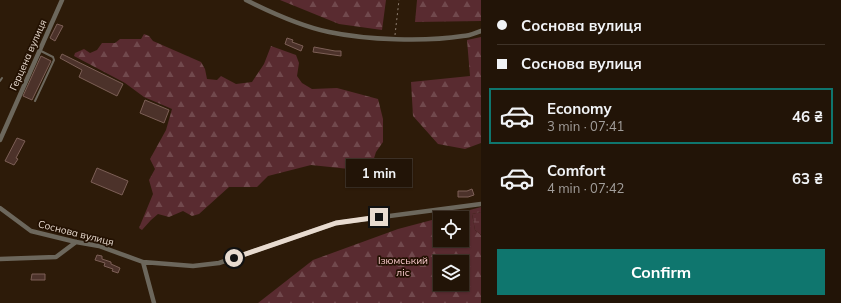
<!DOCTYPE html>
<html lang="en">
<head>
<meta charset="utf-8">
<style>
  body { margin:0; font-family:Mulish,sans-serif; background:#2a1d11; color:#f1f3f6; height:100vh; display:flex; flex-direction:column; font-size:15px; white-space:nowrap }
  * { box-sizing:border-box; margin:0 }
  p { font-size:13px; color:#a29e9b }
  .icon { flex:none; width:22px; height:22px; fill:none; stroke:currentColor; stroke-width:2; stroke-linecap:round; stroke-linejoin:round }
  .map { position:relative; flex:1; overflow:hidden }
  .details { display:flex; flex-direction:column; background:#221407; width:360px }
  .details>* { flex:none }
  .hud { display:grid; align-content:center; height:88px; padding:0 16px; background:#221407 }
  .tools { position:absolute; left:433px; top:211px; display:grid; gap:8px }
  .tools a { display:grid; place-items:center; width:36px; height:36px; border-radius:0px; background:#221407; box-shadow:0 1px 3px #0004,0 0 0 1px #3f3328; font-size:20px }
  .end { position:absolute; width:18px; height:18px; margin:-9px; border:5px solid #e8dbd0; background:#111; box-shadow:0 0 0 2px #111 }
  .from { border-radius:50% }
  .bubble { position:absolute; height:28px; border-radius:0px; background:#221407; box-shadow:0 1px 3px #0004,0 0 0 1px #3f3328; font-size:13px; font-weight:700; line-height:28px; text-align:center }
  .hud b { display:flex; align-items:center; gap:14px; height:38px; font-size:15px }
  .hud b+b { border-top:1px solid #3f3328 }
  .hud i { width:10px; height:10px; background:#f1f3f6 }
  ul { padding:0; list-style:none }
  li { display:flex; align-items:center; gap:12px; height:56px; margin:0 8px 6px; padding:0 8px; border:2px solid transparent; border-radius:0px }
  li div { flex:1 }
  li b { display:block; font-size:15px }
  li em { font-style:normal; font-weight:700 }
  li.selected { border-color:#0f766e }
  li>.icon { width:36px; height:36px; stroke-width:1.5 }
  .primary-button { display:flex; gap:8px; margin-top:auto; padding:8px 16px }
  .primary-button a { flex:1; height:46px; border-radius:0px; background:#0f766e; color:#fff; font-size:16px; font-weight:700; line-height:46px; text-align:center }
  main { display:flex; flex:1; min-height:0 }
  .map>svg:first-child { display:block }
  .forest { fill:url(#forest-firs); fill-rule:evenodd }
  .wetland { fill:url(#wetland-marsh) }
  .building { fill:#4c322a; stroke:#7c5f56 }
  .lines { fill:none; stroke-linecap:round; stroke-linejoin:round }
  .path { stroke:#8e7e70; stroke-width:1; stroke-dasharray:2 3; stroke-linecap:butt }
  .service { stroke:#6c675c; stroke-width:2 }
  .minor { stroke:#6c675c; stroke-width:4.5 }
  .route { stroke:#e8dbd0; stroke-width:5 }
  .labels { text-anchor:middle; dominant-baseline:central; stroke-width:3.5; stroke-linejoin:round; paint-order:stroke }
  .street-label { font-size:10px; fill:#e8dbd0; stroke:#231102 }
  .park-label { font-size:10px; fill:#f6c7ca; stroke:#231102 }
</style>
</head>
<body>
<main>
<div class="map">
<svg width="481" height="303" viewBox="0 0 481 303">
  <defs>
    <pattern id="forest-firs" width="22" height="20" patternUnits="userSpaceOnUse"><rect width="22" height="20" fill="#592b30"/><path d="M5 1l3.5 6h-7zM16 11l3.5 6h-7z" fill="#71494d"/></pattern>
    <pattern id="wetland-marsh" width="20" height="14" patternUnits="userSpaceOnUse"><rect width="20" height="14" fill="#592b30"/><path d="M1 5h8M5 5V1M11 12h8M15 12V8" fill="none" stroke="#71494d"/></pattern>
  </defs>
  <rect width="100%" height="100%" fill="#2d1b09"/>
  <path class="forest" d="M280 0H386L382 30 339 24Z
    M417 0H481V21L415 22Z
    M144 34 149 36 153 41 201 62 205 69 207 79 217 80 221 76 236 84 252 82 264 64 271 46 296 55 299 63 297 76 302 83 312 89 337 88 378 99 383 119V142L376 152 369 174 362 178 349 169 311 165 268 176 257 187H229L199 214 192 216 183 211 169 217 158 214 151 220 142 230 139 228 153 194 149 180 155 169 150 159 166 130 172 109 144 97 125 83 74 56 75 53 84 49 90 53 97 50 102 43H115L120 39H141Z
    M481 37V143L465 149 438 144 413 116 411 82 470 76 467 40Z
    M481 207V212L472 214 475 230 481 235V303H258L313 260 398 229ZM440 218H462V240H440ZM440 262H462V284H440Z"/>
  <path class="wetland" d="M481 212V235L475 230 472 214Z"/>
  <path class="building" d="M57 24 63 26 55 41 50 38Z
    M287 38 293 40 292 42 303 46 301 51 285 44Z
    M314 47 335 51H341V56L313 52Z
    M62 54 123 84 117 96 79 77 82 70 60 58Z
    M41 56 51 61 32 100 23 96Z
    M145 100 169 110 164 123 140 113Z
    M17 138 25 141 16 158 18 159 14 165 5 161Z
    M97 168 128 181 122 195 91 182Z
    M472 189 474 195 468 197H458V191H467Z
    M97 255 102 256V259L111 262V264L120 268 118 273 112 271 113 269 104 266 105 263 95 260Z
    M32 274H45V280H31Z"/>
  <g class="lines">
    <path class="path" d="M395 35 399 0"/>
    <path class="service" d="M0 81 2 78
      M35 101 54 60 53 57 41 51"/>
    <path class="minor" d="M246 0C272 13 300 26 329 32 367 40 425 42 463 36 469 36 475 33 481 31
      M0 140 62 0
      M0 208 31 231 76 242 99 246 143 262 193 266 219 263 336 223 481 204
      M0 259 56 257 76 242
      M143 262 154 303"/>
  </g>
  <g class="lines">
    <path class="route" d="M234 258 336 223 379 217"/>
  </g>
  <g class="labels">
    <g class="street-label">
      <text transform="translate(28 55) rotate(-66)">Герцена вулиця</text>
      <text transform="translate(76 233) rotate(14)">Соснова вулиця</text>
    </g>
    <g class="park-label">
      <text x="403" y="260">Ізюмський<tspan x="403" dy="12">ліс</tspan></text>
    </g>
  </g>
</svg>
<div class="tools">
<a><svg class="icon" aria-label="locate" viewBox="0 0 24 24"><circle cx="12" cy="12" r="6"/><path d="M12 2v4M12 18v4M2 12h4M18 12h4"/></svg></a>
<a><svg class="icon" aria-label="layers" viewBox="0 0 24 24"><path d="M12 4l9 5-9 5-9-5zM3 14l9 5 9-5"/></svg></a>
</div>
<i class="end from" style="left:234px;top:258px"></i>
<i class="end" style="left:379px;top:217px"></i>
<div class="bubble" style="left:346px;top:159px;width:66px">1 min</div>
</div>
<section class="details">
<div class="hud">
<b><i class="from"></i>Соснова вулиця</b>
<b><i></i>Соснова вулиця</b>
</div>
<ul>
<li class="selected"><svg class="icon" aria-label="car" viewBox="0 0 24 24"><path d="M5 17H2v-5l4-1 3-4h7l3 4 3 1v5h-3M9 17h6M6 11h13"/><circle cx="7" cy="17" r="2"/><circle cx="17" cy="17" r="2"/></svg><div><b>Economy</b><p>3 min · 07:41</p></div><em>46 ₴</em></li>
<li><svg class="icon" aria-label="car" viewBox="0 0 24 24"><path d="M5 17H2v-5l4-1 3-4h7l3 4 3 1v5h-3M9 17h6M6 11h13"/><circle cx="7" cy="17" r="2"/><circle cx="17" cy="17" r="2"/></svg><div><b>Comfort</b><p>4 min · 07:42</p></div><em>63 ₴</em></li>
</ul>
<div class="primary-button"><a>Confirm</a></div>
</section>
</main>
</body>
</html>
